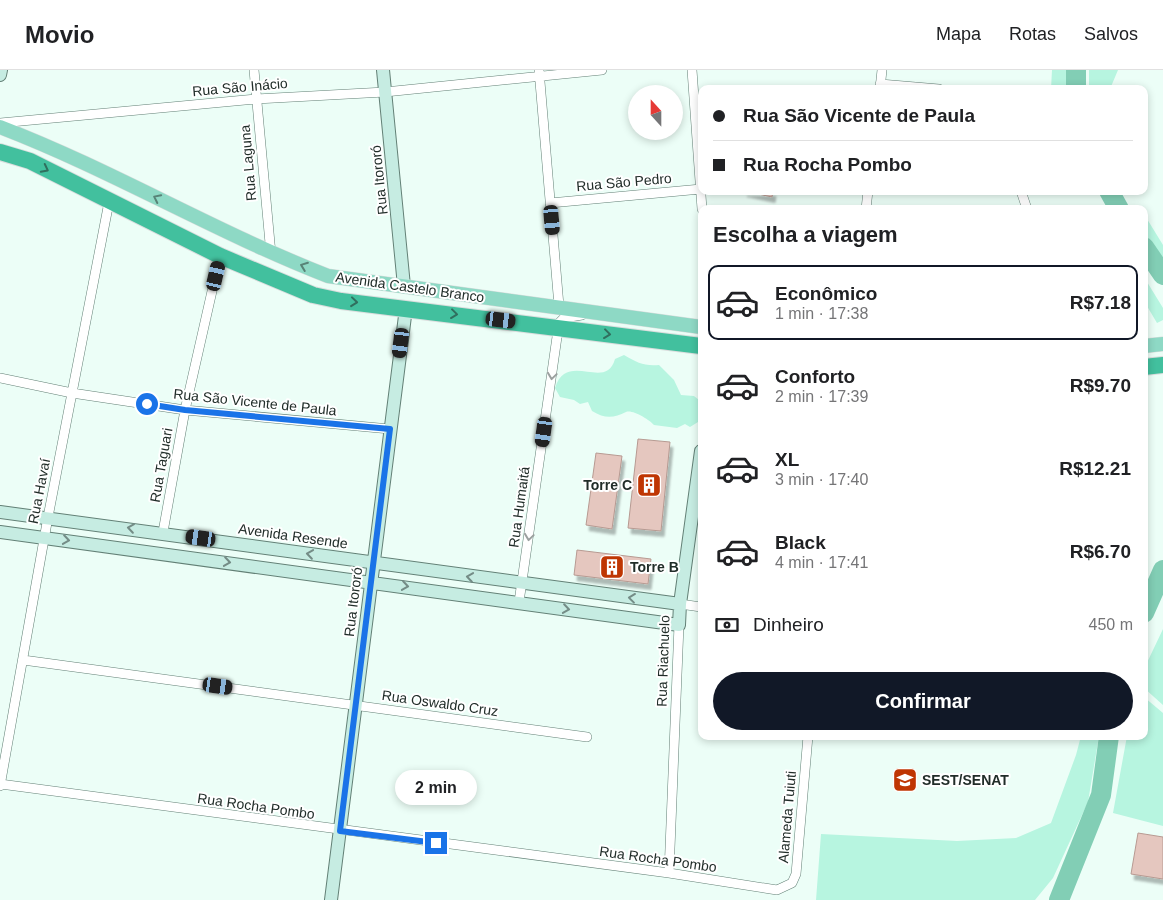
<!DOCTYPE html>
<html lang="pt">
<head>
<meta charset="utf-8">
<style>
  body { margin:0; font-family:Helvetica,sans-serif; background:#f2f2f2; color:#202124; height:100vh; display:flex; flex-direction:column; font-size:19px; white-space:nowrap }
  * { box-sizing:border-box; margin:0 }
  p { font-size:16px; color:#757577 }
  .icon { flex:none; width:28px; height:28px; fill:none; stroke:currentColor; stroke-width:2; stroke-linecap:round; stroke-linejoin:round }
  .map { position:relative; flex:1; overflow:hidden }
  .drawer { position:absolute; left:698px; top:135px; width:450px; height:535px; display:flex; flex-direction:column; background:#fff; border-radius:10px; box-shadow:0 2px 8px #0003 }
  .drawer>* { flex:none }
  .guide { position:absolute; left:698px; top:15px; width:450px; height:110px; border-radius:10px; box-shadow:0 2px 8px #0003; display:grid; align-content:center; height:110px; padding:0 15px; background:#fff }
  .needle { width:32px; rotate:339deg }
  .tools { position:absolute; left:628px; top:15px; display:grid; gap:10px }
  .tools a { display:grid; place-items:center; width:55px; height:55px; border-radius:50%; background:#fff; box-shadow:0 2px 8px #0003; font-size:25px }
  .end { position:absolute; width:22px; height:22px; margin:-11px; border:6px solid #1a73e8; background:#fff; box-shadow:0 0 0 2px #fff }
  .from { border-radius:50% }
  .bubble { position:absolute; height:35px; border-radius:18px; background:#fff; box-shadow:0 2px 8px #0003; font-size:16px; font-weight:700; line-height:35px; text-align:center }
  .car { position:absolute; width:15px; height:30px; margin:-15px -8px; border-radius:6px; box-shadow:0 0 4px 1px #0007; background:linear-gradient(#222 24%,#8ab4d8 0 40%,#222 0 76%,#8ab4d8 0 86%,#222 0) }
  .guide b { display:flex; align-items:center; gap:18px; height:48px; font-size:19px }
  .guide b+b { border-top:1px solid #e0e0e0 }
  .guide i { width:12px; height:12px; background:#202124 }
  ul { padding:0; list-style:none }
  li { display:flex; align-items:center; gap:15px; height:75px; margin:0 10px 8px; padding:0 5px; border:2px solid transparent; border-radius:10px }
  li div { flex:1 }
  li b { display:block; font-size:19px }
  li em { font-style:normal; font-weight:700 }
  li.on { border-color:#111827 }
  li>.icon { width:45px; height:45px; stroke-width:1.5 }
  h2 { padding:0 15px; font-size:22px; line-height:60px }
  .pay { display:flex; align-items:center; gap:12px; height:55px; padding:0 15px; font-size:19px }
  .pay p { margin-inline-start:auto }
  .button { display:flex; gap:10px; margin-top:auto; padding:10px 15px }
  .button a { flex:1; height:58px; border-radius:30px; background:#111827; color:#fff; font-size:20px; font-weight:700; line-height:58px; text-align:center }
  header { display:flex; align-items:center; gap:30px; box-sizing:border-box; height:70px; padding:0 25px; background:#fff; border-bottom:1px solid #e0e0e0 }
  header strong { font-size:24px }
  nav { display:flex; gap:28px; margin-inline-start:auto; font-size:18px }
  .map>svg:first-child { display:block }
  .green { fill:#b7f5e0 }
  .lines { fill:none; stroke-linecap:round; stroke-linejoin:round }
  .river { stroke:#82ceb5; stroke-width:20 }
  .building { fill:#e5c7bf; stroke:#b79a92; filter:url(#shadow) }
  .street-casing { stroke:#638076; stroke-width:10 }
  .secondary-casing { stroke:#638076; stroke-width:14 }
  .primary-casing { stroke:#dbdddd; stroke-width:15 }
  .highway-casing { stroke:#dbdddd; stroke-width:18 }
  .street { stroke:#fff; stroke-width:9 }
  .secondary { stroke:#c6ece2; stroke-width:12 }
  .primary { stroke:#8ed9c5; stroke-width:14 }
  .highway { stroke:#42c09e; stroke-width:16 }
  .oneway { stroke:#306f5e }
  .oneway2 { stroke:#588377 }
  .oneway3 { stroke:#9ba09f }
  .oneway4 { stroke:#748c86 }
  .route { stroke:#1a73e8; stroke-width:6 }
  .labels { text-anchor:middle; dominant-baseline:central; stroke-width:4; stroke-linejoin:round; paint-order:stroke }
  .street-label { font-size:14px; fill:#212d29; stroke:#fff }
  .poi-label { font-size:14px; font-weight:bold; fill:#212d29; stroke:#fff; text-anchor:start }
</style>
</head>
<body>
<header>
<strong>Movio</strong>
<nav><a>Mapa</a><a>Rotas</a><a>Salvos</a></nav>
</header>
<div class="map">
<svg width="1163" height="830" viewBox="0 0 1163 830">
  <defs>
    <filter id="shadow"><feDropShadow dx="3" dy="5.5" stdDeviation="1" flood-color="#0004"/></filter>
  </defs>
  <rect width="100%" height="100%" fill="#ecfef7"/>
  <path class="green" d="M1052 0H1067V19H1051Z
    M1089 0H1118L1110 19H1089Z
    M1144 144 1163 175V195L1144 161Z
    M1144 207 1163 238V250L1157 253 1144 231Z
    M624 285C638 293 643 296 659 295L674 310 681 325 694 326 699 330 701 341 698 352 690 357 685 354 677 358 654 355C650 350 632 339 626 342 614 348 605 349 592 341L588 332 580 334 574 330 560 327 555 318C567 280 606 322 615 289Z
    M1163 559V635L1144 618V599Z
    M1144 627 1163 643V756L1113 743 1127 666H1144Z
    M1081 666H1099L1088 732 1053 808 1035 830H816L821 764 957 771 1016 768 1051 753 1076 685Z"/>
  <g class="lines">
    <path class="river" d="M1076 0V19
      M1109 121 1119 139
      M1144 177 1163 205
      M1144 543 1163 500
      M1059 830 1101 725 1109 666"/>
  </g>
  <path class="building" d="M744 121H773L772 127Z
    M638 369 670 372 661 461 628 458Z
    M596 383 622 386 612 459 586 455Z
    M577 480 651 489 648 514 574 505Z
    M1138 763 1163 767V809L1131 804Z"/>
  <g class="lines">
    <defs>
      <path id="street" d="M254 0 271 184
        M539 0 559 236
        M692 0 702 139
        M880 14 939 19
        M880 19 882 0
        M0 53 256 29 385 22 602 0
        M1021 121 1027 139
        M550 133 701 119
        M866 139 868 121
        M0 308 72 323 185 340 390 359
        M163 462 185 340 220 186
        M519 532 559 253 564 248 582 245
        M680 534 701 537
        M23 590 587 667
        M0 714 669 803 777 820 792 813 796 804 808 666
        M0 716 48 447 109 132
        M669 803 679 555"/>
      <path id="secondary" d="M383 0 404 216
        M0 5 1 0
        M0 442 680 534
        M0 462 679 555 680 534 701 381
        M331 830 406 238"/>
      <path id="primary" d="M0 57C112 100 215 162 328 206L701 257
        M1144 276 1163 274"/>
      <path id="highway" d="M0 82 30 91 220 186 313 225 341 231 701 276
        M1144 297 1163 295"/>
    </defs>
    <use href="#street" class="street-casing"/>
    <use href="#secondary" class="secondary-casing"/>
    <use href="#primary" class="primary-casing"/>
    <use href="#highway" class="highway-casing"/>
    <use href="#street" class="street"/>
    <use href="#secondary" class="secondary"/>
    <use href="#primary" class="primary"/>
    <use href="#highway" class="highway"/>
  </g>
  <defs><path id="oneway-chevron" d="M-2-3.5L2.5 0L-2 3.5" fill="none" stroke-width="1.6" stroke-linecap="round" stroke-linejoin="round" transform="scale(1.25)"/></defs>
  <g class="oneway">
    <use href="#oneway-chevron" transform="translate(45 99) rotate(27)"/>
    <use href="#oneway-chevron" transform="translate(354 232) rotate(6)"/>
    <use href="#oneway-chevron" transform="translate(454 244) rotate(7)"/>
    <use href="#oneway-chevron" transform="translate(607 264) rotate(7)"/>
  </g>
  <g class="oneway2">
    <use href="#oneway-chevron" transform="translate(157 128) rotate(-154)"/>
    <use href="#oneway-chevron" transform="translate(304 196) rotate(-159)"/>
  </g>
  <g class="oneway3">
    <use href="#oneway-chevron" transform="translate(552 306) rotate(98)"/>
    <use href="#oneway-chevron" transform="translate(529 467) rotate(98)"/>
  </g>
  <g class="oneway4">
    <use href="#oneway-chevron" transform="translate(131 458) rotate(-172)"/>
    <use href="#oneway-chevron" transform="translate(66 470) rotate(8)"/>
    <use href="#oneway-chevron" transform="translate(310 484) rotate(-172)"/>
    <use href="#oneway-chevron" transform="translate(227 492) rotate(8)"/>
    <use href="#oneway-chevron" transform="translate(470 507) rotate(-172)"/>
    <use href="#oneway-chevron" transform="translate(405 516) rotate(8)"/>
    <use href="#oneway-chevron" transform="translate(632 528) rotate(-173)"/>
    <use href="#oneway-chevron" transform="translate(566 539) rotate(8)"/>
  </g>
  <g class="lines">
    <path class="route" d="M147 334 185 340 390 359 340 761 436 773"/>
  </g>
  <defs>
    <symbol id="building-square" viewBox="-11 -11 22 22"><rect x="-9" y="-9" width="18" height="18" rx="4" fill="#bf3603" stroke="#fff"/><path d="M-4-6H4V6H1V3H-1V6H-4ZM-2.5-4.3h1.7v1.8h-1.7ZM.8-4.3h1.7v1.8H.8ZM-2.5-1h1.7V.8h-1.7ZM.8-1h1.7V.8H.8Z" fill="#fff"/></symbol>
    <symbol id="university-square" viewBox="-11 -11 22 22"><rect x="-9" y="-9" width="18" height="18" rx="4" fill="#bf3603" stroke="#fff"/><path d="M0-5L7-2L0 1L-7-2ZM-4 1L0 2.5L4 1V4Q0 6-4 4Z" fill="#fff"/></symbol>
  </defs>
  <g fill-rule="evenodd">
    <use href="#building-square" x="635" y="401" width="28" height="28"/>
    <use href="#building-square" x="598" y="483" width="28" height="28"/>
    <use href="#university-square" x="891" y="696" width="28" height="28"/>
  </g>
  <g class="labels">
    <g class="street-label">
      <text transform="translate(240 17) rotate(-5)">Rua São Inácio</text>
      <text transform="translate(248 93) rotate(-95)">Rua Laguna</text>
      <text transform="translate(379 110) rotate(-96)">Rua Itororó</text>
      <text transform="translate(624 112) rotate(-5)">Rua São Pedro</text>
      <text transform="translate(410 217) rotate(8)">Avenida Castelo Branco</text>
      <text transform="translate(255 332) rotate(6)">Rua São Vicente de Paula</text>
      <text transform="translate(161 395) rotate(-80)">Rua Taguari</text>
      <text transform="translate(39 421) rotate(-79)">Rua Havaí</text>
      <text transform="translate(519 437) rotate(-82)">Rua Humaitá</text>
      <text transform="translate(293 466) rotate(8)">Avenida Resende</text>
      <text transform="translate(353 532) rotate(-83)">Rua Itororó</text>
      <text transform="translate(663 591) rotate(-88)">Rua Riachuelo</text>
      <text transform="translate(440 633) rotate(8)">Rua Oswaldo Cruz</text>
      <text transform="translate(256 736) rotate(8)">Rua Rocha Pombo</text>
      <text transform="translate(787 747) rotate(-85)">Alameda Tuiuti</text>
      <text transform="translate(658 789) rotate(8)">Rua Rocha Pombo</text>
    </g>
    <g class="poi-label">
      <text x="632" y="415" text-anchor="end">Torre C</text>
      <text x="630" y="497">Torre B</text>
      <text x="922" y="710">SEST/SENAT</text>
    </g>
  </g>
</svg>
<div class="tools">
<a><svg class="needle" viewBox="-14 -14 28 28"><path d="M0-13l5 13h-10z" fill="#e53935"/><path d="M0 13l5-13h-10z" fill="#757577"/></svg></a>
</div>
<i class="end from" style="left:147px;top:334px"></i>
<i class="end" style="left:436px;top:773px"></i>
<div class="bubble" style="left:395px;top:700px;width:82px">2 min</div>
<i class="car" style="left:552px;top:150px;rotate:175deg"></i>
<i class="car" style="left:216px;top:206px;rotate:13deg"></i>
<i class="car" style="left:501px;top:250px;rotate:97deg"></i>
<i class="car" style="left:401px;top:273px;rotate:187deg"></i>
<i class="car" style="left:544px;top:362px;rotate:188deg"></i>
<i class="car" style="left:201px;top:468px;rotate:278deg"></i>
<i class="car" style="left:218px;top:616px;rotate:98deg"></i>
<div class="guide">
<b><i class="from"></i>Rua São Vicente de Paula</b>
<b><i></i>Rua Rocha Pombo</b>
</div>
<section class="drawer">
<h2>Escolha a viagem</h2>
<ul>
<li class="on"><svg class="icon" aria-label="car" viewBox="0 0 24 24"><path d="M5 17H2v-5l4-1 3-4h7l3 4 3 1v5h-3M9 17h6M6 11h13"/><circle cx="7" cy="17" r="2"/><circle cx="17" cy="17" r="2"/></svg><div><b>Econômico</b><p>1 min · 17:38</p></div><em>R$7.18</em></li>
<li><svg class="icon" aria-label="car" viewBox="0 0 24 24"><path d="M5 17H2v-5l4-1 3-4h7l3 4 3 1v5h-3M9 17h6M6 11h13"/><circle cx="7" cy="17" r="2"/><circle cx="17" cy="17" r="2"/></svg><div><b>Conforto</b><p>2 min · 17:39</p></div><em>R$9.70</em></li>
<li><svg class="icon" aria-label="car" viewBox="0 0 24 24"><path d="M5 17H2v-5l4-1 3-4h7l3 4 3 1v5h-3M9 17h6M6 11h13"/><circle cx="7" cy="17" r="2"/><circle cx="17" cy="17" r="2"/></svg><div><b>XL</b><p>3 min · 17:40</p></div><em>R$12.21</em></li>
<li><svg class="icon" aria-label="car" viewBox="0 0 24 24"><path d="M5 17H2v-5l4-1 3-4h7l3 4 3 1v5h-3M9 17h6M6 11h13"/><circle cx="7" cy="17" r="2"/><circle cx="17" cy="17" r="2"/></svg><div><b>Black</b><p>4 min · 17:41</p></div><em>R$6.70</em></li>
</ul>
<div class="pay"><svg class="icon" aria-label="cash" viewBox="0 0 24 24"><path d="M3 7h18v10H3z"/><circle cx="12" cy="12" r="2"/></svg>Dinheiro<p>450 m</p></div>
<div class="button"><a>Confirmar</a></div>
</section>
</div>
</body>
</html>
